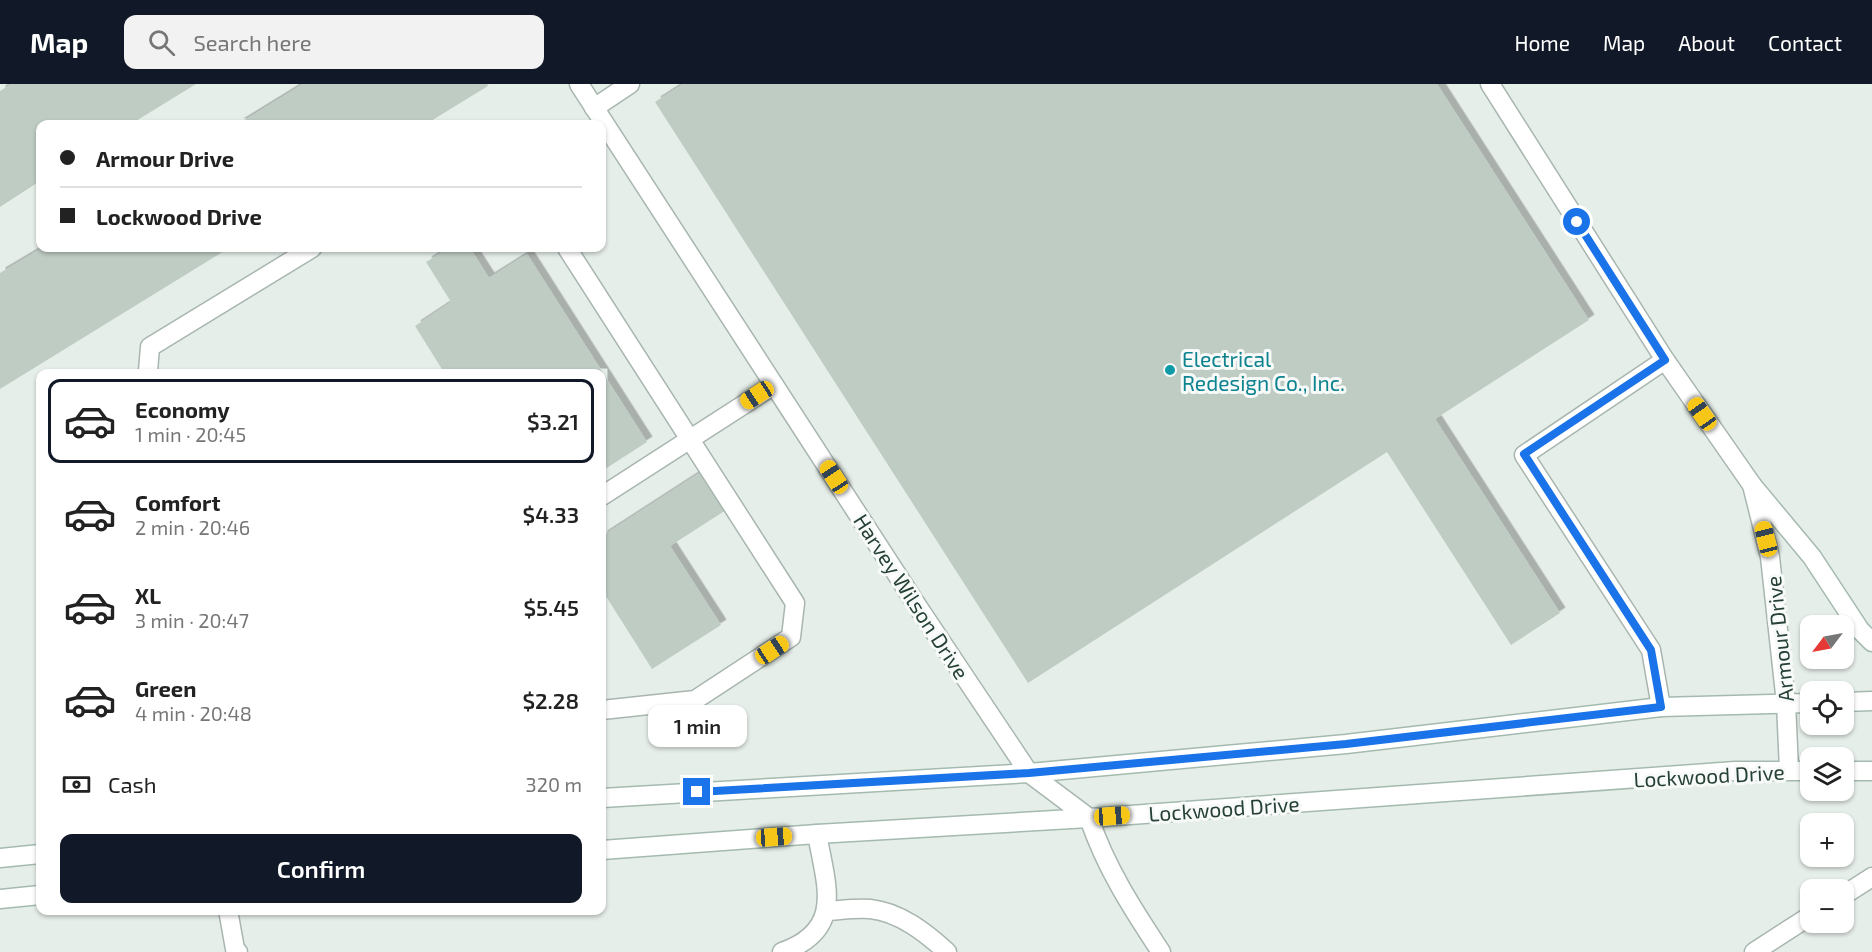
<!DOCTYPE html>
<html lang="en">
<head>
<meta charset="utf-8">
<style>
  body { margin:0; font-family:"Exo 2",sans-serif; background:#f2f2f2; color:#222; height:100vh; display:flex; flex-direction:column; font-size:22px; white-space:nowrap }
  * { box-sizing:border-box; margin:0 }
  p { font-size:20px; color:#767676 }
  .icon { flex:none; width:33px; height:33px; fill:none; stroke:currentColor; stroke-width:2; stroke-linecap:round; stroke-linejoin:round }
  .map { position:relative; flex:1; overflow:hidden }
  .panel { position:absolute; left:36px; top:285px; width:570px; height:546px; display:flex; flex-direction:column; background:#fff; border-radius:12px; box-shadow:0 2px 4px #0004 }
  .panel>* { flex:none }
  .guide { position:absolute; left:36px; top:36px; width:570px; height:132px; border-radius:12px; box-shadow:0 2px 4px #0004; display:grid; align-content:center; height:132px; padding:0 24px; background:#fff }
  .needle { width:39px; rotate:238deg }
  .tools { position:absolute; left:1800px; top:531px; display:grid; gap:12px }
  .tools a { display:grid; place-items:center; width:54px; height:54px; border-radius:12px; background:#fff; box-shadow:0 2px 4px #0004; font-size:30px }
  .end { position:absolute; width:27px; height:27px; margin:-14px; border:8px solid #1a73e8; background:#fff; box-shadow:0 0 0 3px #fff }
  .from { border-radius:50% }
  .bubble { position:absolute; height:42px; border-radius:12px; background:#fff; box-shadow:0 2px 4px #0004; font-size:20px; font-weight:600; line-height:42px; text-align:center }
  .car { position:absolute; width:18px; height:36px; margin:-18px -9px; border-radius:8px; box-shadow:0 0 4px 2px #0007; background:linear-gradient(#f5c518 24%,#345 0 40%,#f5c518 0 76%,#345 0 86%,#f5c518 0) }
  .guide b { display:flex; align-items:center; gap:21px; height:57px; font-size:22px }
  .guide b+b { border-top:2px solid #e0e0e0 }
  .guide i { width:15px; height:15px; background:#222 }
  ul { padding:10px 0 0; list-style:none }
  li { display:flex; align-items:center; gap:18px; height:84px; margin:0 12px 9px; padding:0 12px; border:3px solid transparent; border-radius:12px }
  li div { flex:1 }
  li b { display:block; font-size:22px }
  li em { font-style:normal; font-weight:600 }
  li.selected { border-color:#111827 }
  li>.icon { width:54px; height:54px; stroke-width:1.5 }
  .pay { display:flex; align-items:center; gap:15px; height:66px; padding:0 24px; font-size:22px }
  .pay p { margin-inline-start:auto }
  .button { display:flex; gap:12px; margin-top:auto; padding:12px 24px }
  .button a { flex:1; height:69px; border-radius:12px; background:#111827; color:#fff; font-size:24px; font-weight:600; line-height:69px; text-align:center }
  header { display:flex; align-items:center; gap:36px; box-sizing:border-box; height:84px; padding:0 30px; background:#111827; color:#fff }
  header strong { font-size:28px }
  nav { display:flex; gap:33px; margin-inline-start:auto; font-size:21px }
  .search { width:420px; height:54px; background:#f2f2f2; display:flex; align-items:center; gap:15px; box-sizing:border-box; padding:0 21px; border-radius:12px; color:#767676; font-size:22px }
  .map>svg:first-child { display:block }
  .building { fill:#beccc4; filter:url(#shadow) }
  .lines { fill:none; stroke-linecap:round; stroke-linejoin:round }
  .service-casing { stroke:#a8b6af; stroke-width:21 }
  .minor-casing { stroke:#a8b6af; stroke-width:21 }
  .tertiary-casing { stroke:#a8b6af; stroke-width:21 }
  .secondary-casing { stroke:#a4baaf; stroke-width:21 }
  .service { stroke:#fff; stroke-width:18 }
  .minor { stroke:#fff; stroke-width:18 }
  .tertiary { stroke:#fff; stroke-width:18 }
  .secondary { stroke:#fff; stroke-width:18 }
  .route { stroke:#1a73e8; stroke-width:8 }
  .culture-dot { fill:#0f9aa8; stroke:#f7faf8; stroke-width:2 }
  .labels { text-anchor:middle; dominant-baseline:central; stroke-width:6; stroke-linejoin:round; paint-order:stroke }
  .culture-label { font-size:21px; fill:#0d838f; stroke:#f7faf8; text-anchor:start }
  .street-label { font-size:21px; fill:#254034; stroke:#f7faf8 }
</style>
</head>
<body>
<header>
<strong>Map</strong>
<div class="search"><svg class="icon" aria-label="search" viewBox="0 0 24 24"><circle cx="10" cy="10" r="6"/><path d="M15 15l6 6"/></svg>Search here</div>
<nav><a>Home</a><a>Map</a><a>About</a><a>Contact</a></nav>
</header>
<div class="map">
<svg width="1872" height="868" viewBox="0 0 1872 868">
  <defs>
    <filter id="shadow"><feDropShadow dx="5.5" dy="-5.5" stdDeviation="0" flood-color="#0004"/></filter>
  </defs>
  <rect width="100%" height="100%" fill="#e6eee9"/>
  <path class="building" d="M11 0H196L131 40H40V97L0 123V7Z
    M303 0H487L488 2 426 40H238Z
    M683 0H1437L1589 236 1435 335 1560 529 1511 561 1387 368 1028 599 655 18Z
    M42 164H229L0 305V189Z
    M449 164H470L489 194 527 170 647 358 602 387V290H445L415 242 451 218 426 178Z
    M701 388 726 426 670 462 721 541 652 585 602 506V452Z"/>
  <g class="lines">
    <defs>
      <path id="service" d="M594 24 630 0
        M567 164 795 519 791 553 695 616 602 626
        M149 290 148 287 150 263 312 164
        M602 412 774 301
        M1661 623 1651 566 1524 371 1665 276
        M1089 734C1106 784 1132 824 1161 868
        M1844 811 1872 793
        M228 826 235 865 238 868
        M827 827C841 826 856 824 870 825 900 828 926 849 947 868
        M782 868C845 846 826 801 817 750
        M1754 868 1810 832"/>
      <path id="minor" d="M579 0 918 523 1029 689 1089 734"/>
      <path id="tertiary" d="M1490 0 1665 276 1752 401 1770 473 1786 619 1789 686"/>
      <path id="secondary" d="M1752 401 1812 473 1860 546 1872 558
        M1844 618 1872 617
        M1844 687H1872
        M602 714 1029 689 1346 660 1661 623 1810 619
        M602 766 817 750 1089 734 1735 687H1810
        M0 774 40 770
        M0 815 40 811"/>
    </defs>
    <use href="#service" class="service-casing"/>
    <use href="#minor" class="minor-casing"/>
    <use href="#tertiary" class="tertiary-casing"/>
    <use href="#secondary" class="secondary-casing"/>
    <use href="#service" class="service"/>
    <use href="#minor" class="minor"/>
    <use href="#tertiary" class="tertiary"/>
    <use href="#secondary" class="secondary"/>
  </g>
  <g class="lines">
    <path class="route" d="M697 708 1029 689 1346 660 1661 623 1651 566 1524 370 1665 276 1577 138"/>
  </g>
  <circle class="culture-dot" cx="1170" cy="286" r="6"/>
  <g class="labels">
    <g class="culture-label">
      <text x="1182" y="274">Electrical<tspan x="1182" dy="24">Redesign Co., Inc.</tspan></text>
    </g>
    <g class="street-label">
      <text transform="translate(912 512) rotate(57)">Harvey Wilson Drive</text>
      <text transform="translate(1779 555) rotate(-96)">Armour Drive</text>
      <text transform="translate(1709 691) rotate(-3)">Lockwood Drive</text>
      <text transform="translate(1224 724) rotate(-4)">Lockwood Drive</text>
    </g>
  </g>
</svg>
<div class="tools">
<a><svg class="needle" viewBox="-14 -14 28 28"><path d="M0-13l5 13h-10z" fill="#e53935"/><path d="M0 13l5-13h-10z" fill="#767676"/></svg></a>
<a><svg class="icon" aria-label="locate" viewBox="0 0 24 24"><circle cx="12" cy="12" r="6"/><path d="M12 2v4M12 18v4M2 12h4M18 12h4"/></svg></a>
<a><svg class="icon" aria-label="layers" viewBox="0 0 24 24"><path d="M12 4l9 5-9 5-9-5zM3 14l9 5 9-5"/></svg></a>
<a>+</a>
<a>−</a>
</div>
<i class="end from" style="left:1577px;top:138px"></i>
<i class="end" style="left:697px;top:708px"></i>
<div class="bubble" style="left:648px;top:621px;width:99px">1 min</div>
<i class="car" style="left:757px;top:311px;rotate:237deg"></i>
<i class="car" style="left:1702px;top:330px;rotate:325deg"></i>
<i class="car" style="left:834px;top:393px;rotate:327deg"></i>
<i class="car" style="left:1766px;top:455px;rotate:346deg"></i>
<i class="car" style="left:772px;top:566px;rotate:57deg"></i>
<i class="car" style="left:1112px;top:732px;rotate:86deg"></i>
<i class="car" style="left:774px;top:753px;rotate:86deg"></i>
<div class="guide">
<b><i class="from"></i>Armour Drive</b>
<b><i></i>Lockwood Drive</b>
</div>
<section class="panel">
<ul>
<li class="selected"><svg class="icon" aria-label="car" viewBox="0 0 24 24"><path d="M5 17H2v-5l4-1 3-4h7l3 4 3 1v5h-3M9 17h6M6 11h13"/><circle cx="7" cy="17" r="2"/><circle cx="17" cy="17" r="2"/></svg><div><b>Economy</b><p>1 min · 20:45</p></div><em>$3.21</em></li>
<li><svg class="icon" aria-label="car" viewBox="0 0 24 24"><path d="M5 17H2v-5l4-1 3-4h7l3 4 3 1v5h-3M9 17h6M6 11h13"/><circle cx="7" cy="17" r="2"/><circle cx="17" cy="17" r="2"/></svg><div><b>Comfort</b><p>2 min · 20:46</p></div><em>$4.33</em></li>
<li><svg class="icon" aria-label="car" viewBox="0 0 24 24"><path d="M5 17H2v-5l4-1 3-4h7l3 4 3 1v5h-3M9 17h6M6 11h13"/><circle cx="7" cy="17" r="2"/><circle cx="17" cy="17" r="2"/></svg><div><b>XL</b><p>3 min · 20:47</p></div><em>$5.45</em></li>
<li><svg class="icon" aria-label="car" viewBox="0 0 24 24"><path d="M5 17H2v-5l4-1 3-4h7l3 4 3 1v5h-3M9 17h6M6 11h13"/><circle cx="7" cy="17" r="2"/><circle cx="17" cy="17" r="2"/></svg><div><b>Green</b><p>4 min · 20:48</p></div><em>$2.28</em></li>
</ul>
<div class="pay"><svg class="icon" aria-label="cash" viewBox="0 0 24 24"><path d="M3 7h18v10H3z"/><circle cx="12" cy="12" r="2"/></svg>Cash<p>320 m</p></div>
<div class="button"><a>Confirm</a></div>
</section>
</div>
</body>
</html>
